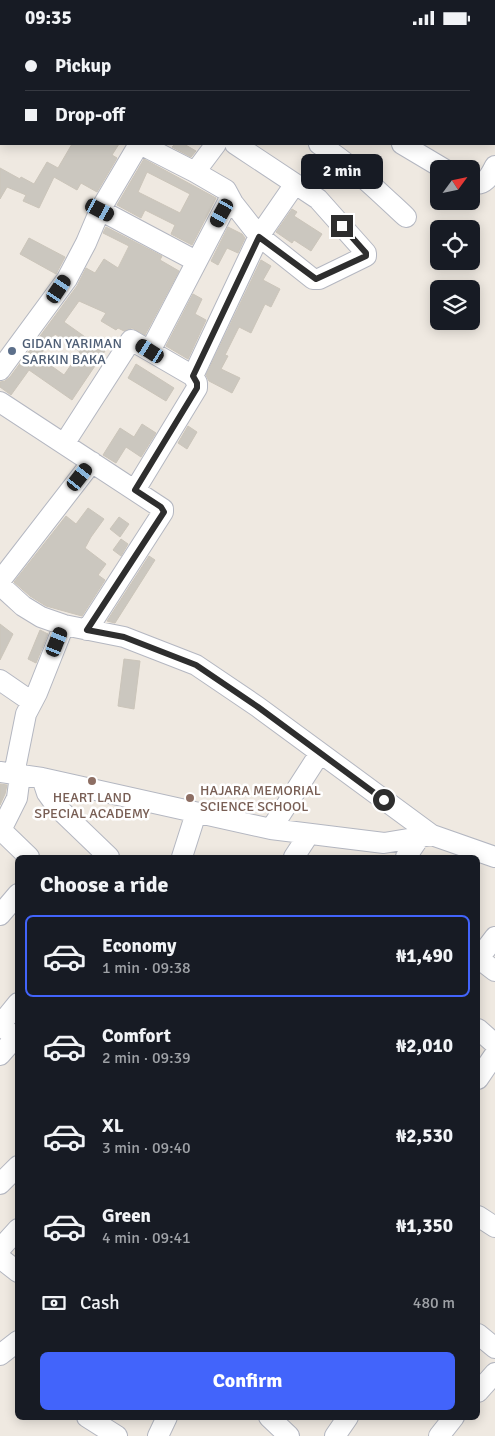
<!DOCTYPE html>
<html lang="en">
<head>
<meta charset="utf-8">
<style>
  body { margin:0; font-family:Signika,sans-serif; background:#20242c; color:#f1f3f6; height:100vh; display:flex; flex-direction:column; font-size:19px; white-space:nowrap }
  * { box-sizing:border-box; margin:0 }
  p { font-size:16px; color:#9ea1a6 }
  .icon { flex:none; width:28px; height:28px; fill:none; stroke:currentColor; stroke-width:2; stroke-linecap:round; stroke-linejoin:round }
  .map { position:relative; flex:1; overflow:hidden }
  .side { position:absolute; left:15px; top:820px; width:465px; height:565px; display:flex; flex-direction:column; background:#171b24; border-radius:8px; box-shadow:0 2px 12px #0003 }
  .side>* { flex:none }
  .guide { position:absolute; left:0px; top:0px; width:495px; height:110px; box-shadow:0 2px 12px #0003; display:grid; align-content:center; height:110px; padding:0 25px; background:#171b24 }
  .needle { width:32px; rotate:57deg }
  .fabs { position:absolute; left:430px; top:125px; display:grid; gap:10px }
  .fabs a { display:grid; place-items:center; width:50px; height:50px; border-radius:8px; background:#171b24; box-shadow:0 2px 12px #0003; font-size:25px }
  .end { position:absolute; width:22px; height:22px; margin:-11px; border:6px solid #2e2e2e; background:#fff; box-shadow:0 0 0 2px #fff }
  .from { border-radius:50% }
  .bubble { position:absolute; height:35px; border-radius:8px; background:#171b24; box-shadow:0 2px 12px #0003; font-size:16px; font-weight:700; line-height:35px; text-align:center }
  .car { position:absolute; width:15px; height:30px; margin:-15px -8px; border-radius:6px; box-shadow:0 0 4px 1px #0007; background:linear-gradient(#222 24%,#8ab4d8 0 40%,#222 0 76%,#8ab4d8 0 86%,#222 0) }
  .guide b { display:flex; align-items:center; gap:18px; height:48px; font-size:19px }
  .guide b+b { border-top:1px solid #363941 }
  .guide i { width:12px; height:12px; background:#f1f3f6 }
  ul { padding:0; list-style:none }
  li { display:flex; align-items:center; gap:15px; height:82px; margin:0 10px 8px; padding:0 15px; border:2px solid transparent; border-radius:8px }
  li div { flex:1 }
  li b { display:block; font-size:19px }
  li em { font-style:normal; font-weight:700 }
  li.on { border-color:#4264fb }
  li>.icon { width:45px; height:45px; stroke-width:1.5 }
  h2 { padding:0 25px; font-size:22px; line-height:60px }
  .pay { display:flex; align-items:center; gap:12px; height:55px; padding:0 25px; font-size:19px }
  .pay p { margin-inline-start:auto }
  .cta { display:flex; gap:10px; margin-top:auto; padding:10px 25px }
  .cta a { flex:1; height:58px; border-radius:8px; background:#4264fb; color:#fff; font-size:20px; font-weight:700; line-height:58px; text-align:center }
  .status { display:flex; justify-content:space-between; align-items:center; height:35px; padding:0 25px; background:#171b24; direction:ltr }
  .status svg { height:14px; fill:currentColor }
  .map>svg:first-child { display:block }
  .building { fill:#cbc7bf; stroke:#cbc5ba; fill-rule:evenodd }
  .lines { fill:none; stroke-linecap:round; stroke-linejoin:round }
  .minor-casing { stroke:#b4b7c1; stroke-width:22 }
  .minor { stroke:#fff; stroke-width:20 }
  .route { stroke:#2e2e2e; stroke-width:6 }
  .service-dot { fill:#5c6f8a; stroke:#fff; stroke-width:2 }
  .education-dot { fill:#8d6e63; stroke:#fff; stroke-width:2 }
  .labels { text-anchor:middle; dominant-baseline:central; stroke-width:5; stroke-linejoin:round; paint-order:stroke }
  .service-label { font-size:14px; fill:#4e5e75; stroke:#fff; text-anchor:start }
  .education-label { font-size:14px; fill:#785e54; stroke:#fff; text-anchor:start }
</style>
</head>
<body>
<div class="status"><b>09:35</b><svg viewBox="0 0 49 12"><path d="M0 12V9h3v3zM5 12V6h3v6zM10 12V3h3v9zM15 12V0h3v12zM26 1h20v11H26zM47 4h2v5h-2z"/></svg></div>
<div class="map">
<svg width="495" height="1401" viewBox="0 0 495 1401">
  <rect width="100%" height="100%" fill="#efe9e1"/>
  <path class="building" d="M72 109H119L112 120 117 123 97 157 81 148 77 155 54 142 39 173 23 166 26 160 7 152 0 164V133L20 144 21 142 34 149 47 127 58 133Z
    M175 109H184L196 116 191 122 172 112Z
    M144 124 216 163 192 210 171 199 175 190 145 175 141 183 117 170ZM147 137 190 159 180 178 138 157Z
    M292 174 297 177 294 181 322 199 311 216 294 205 292 208 276 197Z
    M106 192 162 221 160 225 179 236 145 300 132 293 124 296 118 293 116 295 101 286 106 278 79 266 64 287 105 316 72 365 29 335 11 360 0 352V347L5 346 10 342 77 251 86 233 95 238 104 224 118 233 129 211 103 198ZM55 299 80 317 64 340 39 322Z
    M228 192 242 199 245 203 238 218 227 213 218 230 211 226Z
    M29 203 65 222 56 239 20 219Z
    M261 225 271 231 263 245 280 254 271 272 265 269 251 298 239 292 225 320 228 321 221 334 240 343 232 358 209 346 206 340Z
    M193 259 202 264 195 279 206 285 188 324 166 311Z
    M136 329 174 353 166 366 128 343Z
    M142 389 156 398 141 422 126 412 116 428 103 420 120 393 134 402Z
    M188 391 197 397 187 414 178 408Z
    M88 473 104 484 91 502 85 513 106 529 98 540 105 545 82 581 46 571 30 561 14 547 66 481 76 489Z
    M119 482 129 489 120 502 110 494Z
    M121 504 128 509 121 521 113 515Z
    M149 521 155 525 115 588 107 586Z
    M0 589 13 599 0 625Z
    M40 595 48 599 36 628 28 624Z
    M124 624 140 626 134 674 118 671Z
    M0 749 7 750 5 759 0 770Z"/>
  <g class="lines">
    <defs>
      <path id="minor" d="M50 0 52 1
        M237 0 239 1
        M337 0 339 1
        M198 1 199 0
        M292 1V0
        M494 87 495 88
        M140 109 195 137 226 155 233 168 259 201 313 244H319L366 221V218L318 164 235 109
        M319 109C351 129 379 157 406 182
        M402 109 444 134
        M195 137 216 109
        M471 147C484 153 490 141 495 131
        M100 175 196 226
        M150 316 230 163
        M0 335 67 244 86 208 100 175 139 109
        M193 341 259 201 295 149
        M0 367 163 474V477L87 595
        M64 409 131 305 193 341 197 348V353L135 455
        M0 546 92 427
        M0 550 23 571 41 582 64 590 124 602 196 630 258 672 432 800 495 822
        M0 645 32 667
        M0 737 42 743 271 794 384 808 432 800
        M14 739 26 679 37 658 64 590
        M42 743 47 758 57 772 109 822
        M0 794 29 822
        M271 794 320 718
        M1 795 17 763 20 740
        M182 822 196 778
        M294 822 309 799
        M406 822 419 803
        M0 880 18 859
        M478 923 495 936
        M479 923 495 902
        M0 989 18 1006
        M1 989 18 968
        M478 994 495 1009
        M0 1020 15 1003
        M478 1044 495 1019
        M0 1149 18 1131
        M478 1181 495 1192
        M0 1214 18 1194
        M0 1223 18 1237
        M478 1299 495 1313
        M0 1320 18 1306
        M478 1357 495 1338
        M87 1382 117 1401
        M269 1382 289 1401
        M158 1401 167 1382
        M335 1401 348 1382
        M439 1401 454 1382"/>
    </defs>
    <use href="#minor" class="minor-casing"/>
    <use href="#minor" class="minor"/>
  </g>
  <g class="lines">
    <path class="route" d="M342 191 366 218V221L316 244 259 202 193 341 197 348V353L135 455 161 472 164 477 87 595 124 602 196 630 258 672 384 765"/>
  </g>
  <circle class="service-dot" cx="12" cy="316" r="5"/>
  <g class="education-dot">
    <circle cx="92" cy="746" r="5"/>
    <circle cx="190" cy="763" r="5"/>
  </g>
  <g class="labels">
    <g class="service-label">
      <text x="22" y="308">GIDAN YARIMAN<tspan x="22" dy="16">SARKIN BAKA</tspan></text>
    </g>
    <g class="education-label">
      <text x="200" y="755">HAJARA MEMORIAL<tspan x="200" dy="16">SCIENCE SCHOOL</tspan></text>
      <text x="92" y="762" text-anchor="middle">HEART LAND<tspan x="92" dy="16">SPECIAL ACADEMY</tspan></text>
    </g>
  </g>
</svg>
<div class="fabs">
<a><svg class="needle" viewBox="-14 -14 28 28"><path d="M0-13l5 13h-10z" fill="#e53935"/><path d="M0 13l5-13h-10z" fill="#9ea1a6"/></svg></a>
<a><svg class="icon" aria-label="locate" viewBox="0 0 24 24"><circle cx="12" cy="12" r="6"/><path d="M12 2v4M12 18v4M2 12h4M18 12h4"/></svg></a>
<a><svg class="icon" aria-label="layers" viewBox="0 0 24 24"><path d="M12 4l9 5-9 5-9-5zM3 14l9 5 9-5"/></svg></a>
</div>
<i class="end from" style="left:384px;top:765px"></i>
<i class="end" style="left:342px;top:191px"></i>
<div class="bubble" style="left:301px;top:119px;width:82px">2 min</div>
<i class="car" style="left:100px;top:175px;rotate:118deg"></i>
<i class="car" style="left:222px;top:178px;rotate:209deg"></i>
<i class="car" style="left:59px;top:254px;rotate:34deg"></i>
<i class="car" style="left:150px;top:316px;rotate:302deg"></i>
<i class="car" style="left:80px;top:442px;rotate:38deg"></i>
<i class="car" style="left:57px;top:607px;rotate:22deg"></i>
<div class="guide">
<b><i class="from"></i>Pickup</b>
<b><i></i>Drop-off</b>
</div>
<section class="side">
<h2>Choose a ride</h2>
<ul>
<li class="on"><svg class="icon" aria-label="car" viewBox="0 0 24 24"><path d="M5 17H2v-5l4-1 3-4h7l3 4 3 1v5h-3M9 17h6M6 11h13"/><circle cx="7" cy="17" r="2"/><circle cx="17" cy="17" r="2"/></svg><div><b>Economy</b><p>1 min · 09:38</p></div><em>₦1,490</em></li>
<li><svg class="icon" aria-label="car" viewBox="0 0 24 24"><path d="M5 17H2v-5l4-1 3-4h7l3 4 3 1v5h-3M9 17h6M6 11h13"/><circle cx="7" cy="17" r="2"/><circle cx="17" cy="17" r="2"/></svg><div><b>Comfort</b><p>2 min · 09:39</p></div><em>₦2,010</em></li>
<li><svg class="icon" aria-label="car" viewBox="0 0 24 24"><path d="M5 17H2v-5l4-1 3-4h7l3 4 3 1v5h-3M9 17h6M6 11h13"/><circle cx="7" cy="17" r="2"/><circle cx="17" cy="17" r="2"/></svg><div><b>XL</b><p>3 min · 09:40</p></div><em>₦2,530</em></li>
<li><svg class="icon" aria-label="car" viewBox="0 0 24 24"><path d="M5 17H2v-5l4-1 3-4h7l3 4 3 1v5h-3M9 17h6M6 11h13"/><circle cx="7" cy="17" r="2"/><circle cx="17" cy="17" r="2"/></svg><div><b>Green</b><p>4 min · 09:41</p></div><em>₦1,350</em></li>
</ul>
<div class="pay"><svg class="icon" aria-label="cash" viewBox="0 0 24 24"><path d="M3 7h18v10H3z"/><circle cx="12" cy="12" r="2"/></svg>Cash<p>480 m</p></div>
<div class="cta"><a>Confirm</a></div>
</section>
</div>
</body>
</html>
